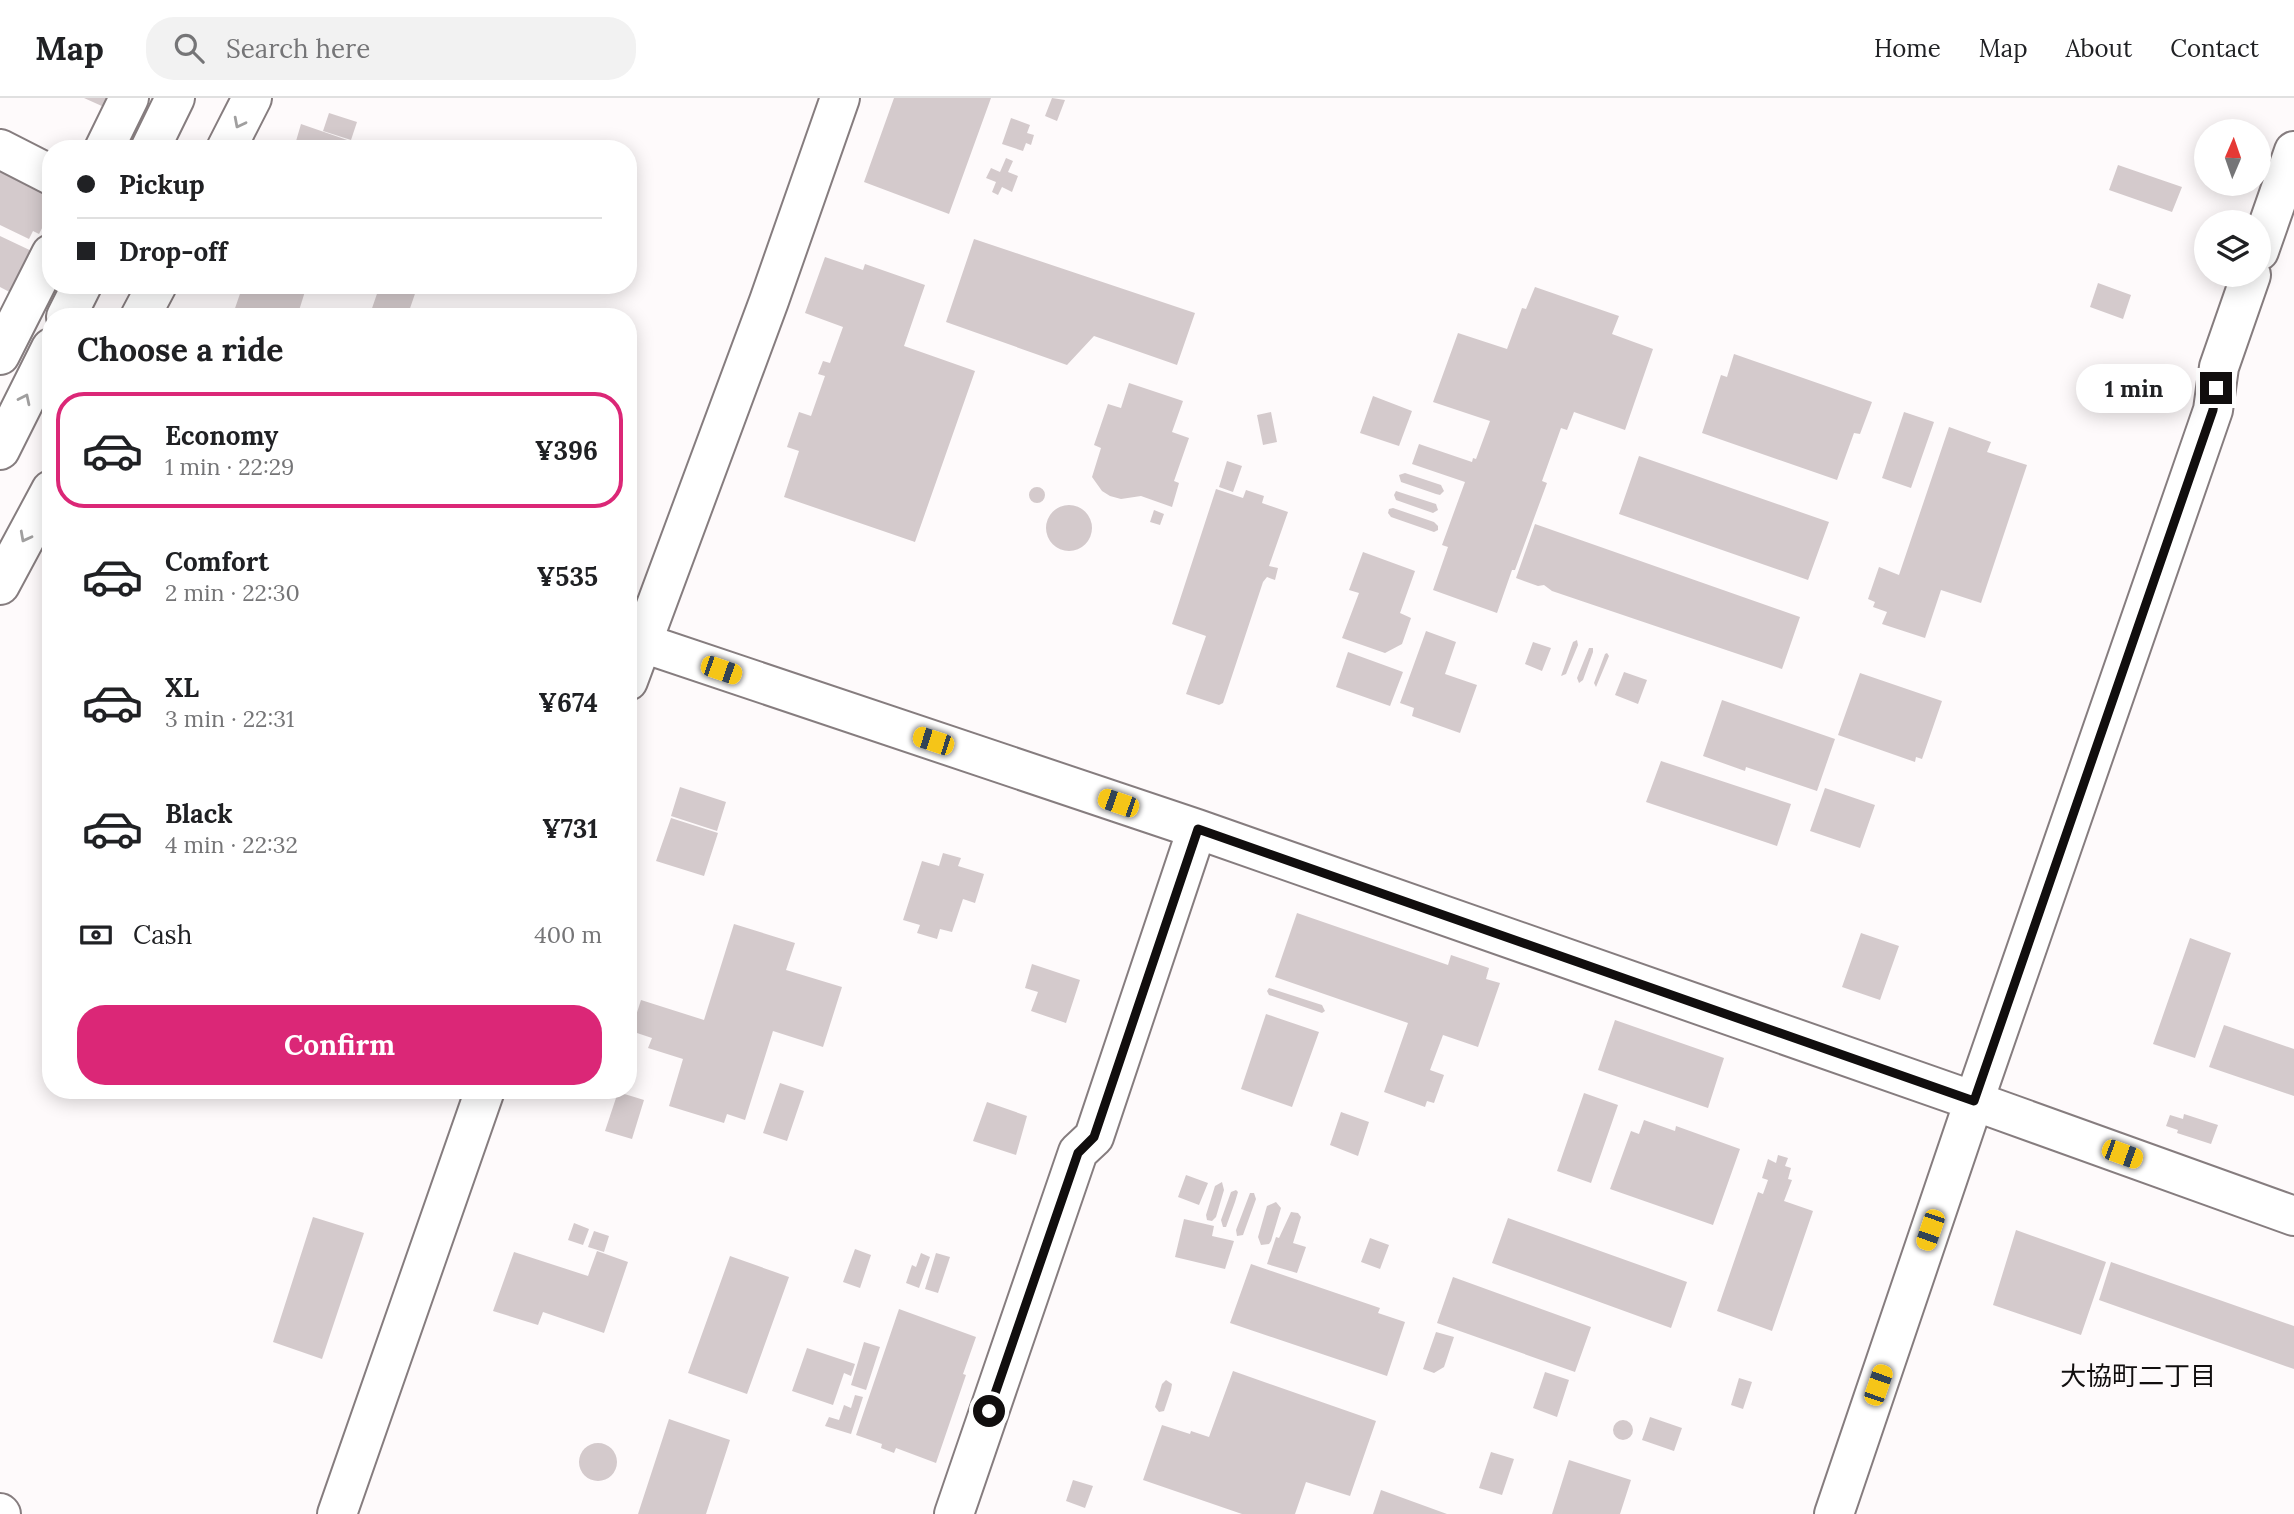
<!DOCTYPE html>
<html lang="en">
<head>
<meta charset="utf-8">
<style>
  body { margin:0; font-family:Lora,"Noto Sans JP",serif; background:#f2f2f2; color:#202124; height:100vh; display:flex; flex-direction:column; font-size:26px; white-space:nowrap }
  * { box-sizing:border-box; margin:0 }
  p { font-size:23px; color:#757577 }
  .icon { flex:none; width:38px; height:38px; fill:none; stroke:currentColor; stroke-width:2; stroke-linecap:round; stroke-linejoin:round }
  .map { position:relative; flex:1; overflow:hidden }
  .details { position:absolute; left:42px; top:210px; width:595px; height:791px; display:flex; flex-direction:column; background:#fff; border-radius:28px; box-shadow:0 4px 18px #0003 }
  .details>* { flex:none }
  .guide { position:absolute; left:42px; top:42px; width:595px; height:154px; border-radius:28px; box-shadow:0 4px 18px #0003; display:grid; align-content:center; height:154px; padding:0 35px; background:#fff }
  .needle { width:46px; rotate:2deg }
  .buttons { position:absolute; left:2194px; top:21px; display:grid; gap:14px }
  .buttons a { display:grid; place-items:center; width:77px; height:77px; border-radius:50%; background:#fff; box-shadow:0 4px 18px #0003; font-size:35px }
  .end { position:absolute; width:32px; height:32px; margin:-16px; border:9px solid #110e0e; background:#fff; box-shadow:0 0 0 4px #fff }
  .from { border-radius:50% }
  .bubble { position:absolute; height:49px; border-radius:24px; background:#fff; box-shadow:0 4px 18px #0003; font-size:23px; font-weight:800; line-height:49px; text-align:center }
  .car { position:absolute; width:21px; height:42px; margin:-21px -10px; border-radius:9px; box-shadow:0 0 5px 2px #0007; background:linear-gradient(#f5c518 24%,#345 0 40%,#f5c518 0 76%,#345 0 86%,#f5c518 0) }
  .guide b { display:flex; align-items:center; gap:24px; height:66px; font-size:26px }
  .guide b+b { border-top:2px solid #e0e0e0 }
  .guide i { width:18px; height:18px; background:#202124 }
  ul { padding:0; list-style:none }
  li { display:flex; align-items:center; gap:21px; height:116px; margin:0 14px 10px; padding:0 21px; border:4px solid transparent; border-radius:28px }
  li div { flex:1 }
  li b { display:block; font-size:26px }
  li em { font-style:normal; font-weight:800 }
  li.active { border-color:#db2777 }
  li>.icon { width:63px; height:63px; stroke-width:1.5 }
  h2 { padding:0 35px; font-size:32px; line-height:84px }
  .pay { display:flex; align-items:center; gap:18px; height:77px; padding:0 35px; font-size:26px }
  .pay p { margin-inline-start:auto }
  .cta { display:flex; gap:14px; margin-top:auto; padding:14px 35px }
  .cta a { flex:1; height:80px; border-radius:28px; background:#db2777; color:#fff; font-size:28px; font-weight:800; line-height:80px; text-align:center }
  header { display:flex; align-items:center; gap:42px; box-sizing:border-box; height:98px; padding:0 35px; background:#fff; border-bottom:2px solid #e0e0e0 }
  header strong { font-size:33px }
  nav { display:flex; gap:38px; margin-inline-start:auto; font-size:24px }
  .search { width:490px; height:63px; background:#f2f2f2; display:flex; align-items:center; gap:18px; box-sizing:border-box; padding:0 24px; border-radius:28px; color:#757577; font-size:26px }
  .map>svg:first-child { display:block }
  .building { fill:#d4cacc }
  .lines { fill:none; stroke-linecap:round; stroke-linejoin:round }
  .minor-casing { stroke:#867d7f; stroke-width:42 }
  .highway-casing { stroke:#867d7f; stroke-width:42 }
  .minor { stroke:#fff; stroke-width:38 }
  .highway { stroke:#fff; stroke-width:38 }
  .oneway { stroke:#a09f9f }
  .route { stroke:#110e0e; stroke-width:9 }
  .labels { text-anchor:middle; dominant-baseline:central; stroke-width:7; stroke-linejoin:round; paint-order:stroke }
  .neighbourhood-label { font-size:26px; fill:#110e0e; stroke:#fefafb }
</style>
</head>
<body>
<header>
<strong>Map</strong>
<div class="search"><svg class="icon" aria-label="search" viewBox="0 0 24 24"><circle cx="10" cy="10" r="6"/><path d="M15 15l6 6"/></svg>Search here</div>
<nav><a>Home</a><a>Map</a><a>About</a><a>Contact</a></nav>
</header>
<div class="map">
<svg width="2294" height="1416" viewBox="0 0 2294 1416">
  <rect width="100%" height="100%" fill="#fefafb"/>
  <path class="building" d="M84 0H108L104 9Z
    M894 0H991L949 116 864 84Z
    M1052 0 1065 2 1057 23 1045 18Z
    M329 15 357 24 351 42 323 33Z
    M1011 20 1030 27 1027 35 1034 37 1031 47 1026 45 1023 53 1002 46Z
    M301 26 350 43 348 51 294 50Z
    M1006 60 1013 63 1008 74 1018 78 1012 94 1002 89 998 97 992 94 996 84 986 80 991 70 1000 74Z
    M0 66 51 92V113L39 136 33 133 29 141 0 127Z
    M2118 67 2182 89 2172 114 2109 92Z
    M0 138 38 156 17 198 0 189Z
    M974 141 1195 215 1177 267 1094 238 1067 267 946 224Z
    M825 159 863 172 865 166 925 187 904 248 975 273 915 444 784 399 799 353 787 349 799 314 811 318 825 278 818 276 823 263 830 265 843 229 805 215Z
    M2098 185 2131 197 2123 221 2090 209Z
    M243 187H307L297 219H232Z
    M380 187H418L407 219H369Z
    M1535 189 1619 218 1612 236 1653 251 1625 332 1574 314 1567 332 1561 330 1542 383 1547 385 1515 472H1512L1497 515 1433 492 1448 449 1442 447 1465 384 1412 366 1419 346 1472 364 1473 360 1476 361 1490 323 1433 304 1458 235 1507 251 1522 210 1526 211Z
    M1734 256 1872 304 1860 336 1854 335 1837 382 1702 335 1721 277 1727 279Z
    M1129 285 1183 303 1172 334 1189 340 1174 383 1179 385 1172 409 1141 398 1121 401 1110 398 1102 393 1092 379 1101 350 1094 347 1108 306 1121 310Z
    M1373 298 1412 313 1399 348 1360 335Z
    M1271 314 1277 344 1263 347 1257 317Z
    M1904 314 1934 324 1911 390 1882 380Z
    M1949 329 1991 344 1987 354 2027 367 1981 505 1941 492 1925 540 1882 526 1887 514 1873 509 1875 504 1868 501 1879 469 1899 477Z
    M1639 358 1829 424 1808 482 1619 416Z
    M1227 363 1242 368 1233 394 1219 389Z
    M1405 375 1441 387 1444 393 1440 397 1436 396 1401 384 1399 377Z
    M1029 397a8 8 0 1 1 16 0a8 8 0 1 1-16 0Z
    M1216 391 1243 400 1246 392 1264 398 1262 405 1288 414 1269 468 1278 470 1275 482 1267 479 1263 484 1223 605 1219 607 1186 596 1206 538 1172 526Z
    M1396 393 1436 406 1438 412 1433 415 1396 402 1394 397Z
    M1046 430a23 23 0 1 1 46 0a23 23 0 1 1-46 0Z
    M1393 410 1434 424 1438 428V432L1434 434 1391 419 1388 415 1389 411Z
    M1154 412 1164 416 1160 427 1150 424Z
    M1535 426 1800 519 1782 571 1552 493 1544 487 1538 488 1516 480Z
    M1363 454 1415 473 1400 515 1411 520 1402 546 1385 555 1342 540 1359 495 1349 492Z
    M1426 533 1456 544 1445 576 1477 587 1460 635 1412 618 1414 610 1400 605Z
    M1577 542 1578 547 1566 576 1561 578 1573 544Z
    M1533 544 1551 550 1542 573 1525 566Z
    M1589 550H1593V554L1583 582 1579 585 1577 580Z
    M1348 554 1403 574 1390 608 1336 589Z
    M1607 555 1609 558 1596 589 1594 585 1605 556Z
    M1624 574 1647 582 1638 606 1615 597Z
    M1860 575 1942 603 1922 661 1916 659 1915 664 1838 637Z
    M1722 602 1835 641 1817 693 1746 669 1745 673 1703 658Z
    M1661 663 1791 706 1777 748 1646 704Z
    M680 689 726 704 717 733 671 718Z
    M1825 690 1875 707 1860 750 1810 733Z
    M671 720 718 735 704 778 656 763Z
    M943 755 961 760 958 768 984 776 975 805 963 801 952 834 940 831 937 841 917 835 920 827 903 822 922 763 939 768Z
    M1297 815 1448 867 1451 857 1489 870 1486 881 1500 885 1478 949 1443 937 1430 972 1444 977 1434 1005 1427 1003 1425 1009 1384 994 1408 925 1275 879Z
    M734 826 795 845 786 872 842 889 823 949 773 933 745 1022 727 1016 724 1025 669 1008 683 961 648 950 652 940 631 933 641 902 704 922Z
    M1861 835 1899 848 1880 902 1842 889Z
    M2190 840 2231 855 2195 960 2153 946Z
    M1032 866 1080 882 1066 925 1031 913 1038 894 1025 890Z
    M1269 890 1322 907 1325 913 1322 915 1269 897 1267 893Z
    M1266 916 1319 934 1292 1009 1241 991Z
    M1615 922 1724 960 1708 1010 1598 972Z
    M2224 927 2294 951V998L2209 969Z
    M780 985 804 993 787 1043 763 1035Z
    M618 994 644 1002 632 1041 605 1033Z
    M1584 995 1618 1007 1591 1085 1557 1073Z
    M987 1004 1027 1018 1016 1057 973 1043Z
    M1341 1014 1369 1024 1358 1058 1330 1047Z
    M2184 1016 2218 1027 2211 1046 2177 1035 2178 1032 2166 1028 2170 1017 2183 1021Z
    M1644 1022 1675 1033 1676 1028 1740 1051 1713 1127 1610 1091 1631 1033 1639 1036Z
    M1778 1057 1788 1060 1785 1068 1791 1070 1788 1081 1792 1082 1784 1103 1813 1113 1772 1233 1717 1213 1758 1094 1763 1096 1768 1082 1762 1080 1768 1061 1776 1065Z
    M1186 1077 1208 1085 1199 1107 1178 1099Z
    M1222 1084 1224 1092 1216 1119 1212 1123 1207 1122 1206 1117 1215 1088Z
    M1236 1092 1238 1094 1235 1104 1226 1129H1223L1221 1122 1231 1094Z
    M1250 1095H1254L1256 1101 1243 1137 1237 1138 1236 1132Z
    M1276 1104 1281 1110 1271 1143 1269 1146 1261 1147 1258 1139 1267 1108Z
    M1291 1114 1298 1115 1301 1119 1293 1145 1306 1149 1297 1175 1267 1166 1276 1139 1279 1140Z
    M313 1119 364 1135 322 1261 273 1244Z
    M1508 1120 1687 1184 1671 1230 1492 1165Z
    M1184 1121 1214 1128 1212 1138 1234 1143 1225 1171 1175 1159Z
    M574 1125 589 1131 583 1147 568 1142Z
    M2016 1132 2106 1164 2081 1237 1993 1207Z
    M594 1133 609 1138 604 1154 588 1149Z
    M1370 1140 1389 1147 1380 1171 1361 1164Z
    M855 1151 871 1157 860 1190 843 1184Z
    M597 1153 628 1164 604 1235 543 1214 538 1227 493 1213 514 1154 588 1178Z
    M921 1155 930 1159 919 1190 906 1185 912 1167 916 1169Z
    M936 1155 950 1159 938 1195 925 1191Z
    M730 1158 789 1179 747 1296 688 1275Z
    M2111 1164 2294 1228V1271L2099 1202Z
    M1251 1166 1380 1210 1378 1215 1405 1224 1387 1278 1230 1225Z
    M1453 1179 1591 1229 1575 1274 1437 1225Z
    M899 1211 976 1239 963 1276 966 1277 936 1365 896 1350 894 1355 881 1350 882 1346 856 1337Z
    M1436 1234 1454 1239 1444 1269 1434 1275 1423 1271Z
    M864 1244 880 1249 866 1292 851 1287Z
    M807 1250 855 1266 851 1278 844 1275 833 1307 792 1293Z
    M1233 1273 1376 1323 1350 1398 1306 1384 1295 1416H1242L1143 1382 1162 1327 1190 1336 1191 1333 1209 1339Z
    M1545 1274 1569 1282 1557 1319 1533 1310Z
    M1739 1280 1752 1284 1743 1311 1731 1307Z
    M1166 1282 1172 1286 1171 1292 1164 1313 1159 1314 1155 1309 1162 1286Z
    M855 1297 863 1299 851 1336 825 1328 829 1319 839 1322 844 1307 851 1310Z
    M1650 1319 1682 1330 1674 1353 1642 1342Z
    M669 1321 730 1342 706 1416H638Z
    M1613 1332a10 10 0 1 1 20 0a10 10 0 1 1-20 0Z
    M579 1364a19 19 0 1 1 38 0a19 19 0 1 1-38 0Z
    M1491 1354 1514 1361 1502 1397 1479 1390Z
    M1569 1362 1631 1382 1620 1416H1552Z
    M1073 1382 1093 1388 1085 1410 1066 1403Z
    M1381 1392 1447 1416H1373Z"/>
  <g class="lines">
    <defs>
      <path id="minor" d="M0 51 51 77
        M104 51 129 0
        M2259 153 2294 53
        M0 257 51 156
        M628 540 1197 731 1974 1003 2294 1118
        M628 583 769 203 840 0
        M0 1415 1 1416
        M337 1416 485 992
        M954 1416 1078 1054 1094 1039 1197 731
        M1834 1416 1974 1003 2213 312 2219 269 2251 177"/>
      <path id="highway" d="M150 51 175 0
        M226 51 252 0
        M66 219 82 187
        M140 219 157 187
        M0 352 51 250
        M0 487 51 392"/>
    </defs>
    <use href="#minor" class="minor-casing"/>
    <use href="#highway" class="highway-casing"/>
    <use href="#minor" class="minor"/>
    <use href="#highway" class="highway"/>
  </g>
  <defs><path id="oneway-chevron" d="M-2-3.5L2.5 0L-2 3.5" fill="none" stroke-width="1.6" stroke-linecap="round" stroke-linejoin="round" transform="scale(1.75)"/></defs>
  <g class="oneway">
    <use href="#oneway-chevron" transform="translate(239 25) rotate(117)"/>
    <use href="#oneway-chevron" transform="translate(25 301) rotate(-64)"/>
    <use href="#oneway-chevron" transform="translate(25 439) rotate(118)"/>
  </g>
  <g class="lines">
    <path class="route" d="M989 1313 1078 1055 1094 1039 1198 731 1974 1003 2213 312 2216 290"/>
  </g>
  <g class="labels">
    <g class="neighbourhood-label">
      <text x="2138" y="1277">大協町二丁目</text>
    </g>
  </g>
</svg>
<div class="buttons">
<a><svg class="needle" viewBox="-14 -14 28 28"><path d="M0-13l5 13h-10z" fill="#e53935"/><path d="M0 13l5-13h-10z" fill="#757577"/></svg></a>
<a><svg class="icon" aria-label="layers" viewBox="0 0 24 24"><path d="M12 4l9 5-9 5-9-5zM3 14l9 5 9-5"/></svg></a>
</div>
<i class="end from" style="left:989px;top:1313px"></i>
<i class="end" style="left:2216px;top:290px"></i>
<div class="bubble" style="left:2076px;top:266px;width:116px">1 min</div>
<i class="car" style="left:721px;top:572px;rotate:109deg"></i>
<i class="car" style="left:933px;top:643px;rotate:288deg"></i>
<i class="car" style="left:1118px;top:705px;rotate:289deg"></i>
<i class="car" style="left:2122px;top:1056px;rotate:110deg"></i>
<i class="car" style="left:1930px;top:1132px;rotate:199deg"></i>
<i class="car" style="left:1878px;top:1287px;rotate:19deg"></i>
<div class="guide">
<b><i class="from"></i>Pickup</b>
<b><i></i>Drop-off</b>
</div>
<section class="details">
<h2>Choose a ride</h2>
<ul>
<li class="active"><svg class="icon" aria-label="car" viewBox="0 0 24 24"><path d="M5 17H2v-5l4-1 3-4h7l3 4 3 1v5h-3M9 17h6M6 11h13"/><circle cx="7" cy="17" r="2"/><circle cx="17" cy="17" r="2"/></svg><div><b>Economy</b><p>1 min · 22:29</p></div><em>¥396</em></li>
<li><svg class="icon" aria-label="car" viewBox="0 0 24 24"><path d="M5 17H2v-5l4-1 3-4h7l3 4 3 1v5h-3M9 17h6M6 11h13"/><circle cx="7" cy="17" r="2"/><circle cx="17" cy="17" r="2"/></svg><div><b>Comfort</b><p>2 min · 22:30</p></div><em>¥535</em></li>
<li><svg class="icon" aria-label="car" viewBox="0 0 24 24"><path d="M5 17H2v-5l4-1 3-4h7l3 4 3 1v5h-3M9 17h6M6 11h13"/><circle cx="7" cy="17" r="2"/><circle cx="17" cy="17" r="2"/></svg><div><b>XL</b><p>3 min · 22:31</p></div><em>¥674</em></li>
<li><svg class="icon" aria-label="car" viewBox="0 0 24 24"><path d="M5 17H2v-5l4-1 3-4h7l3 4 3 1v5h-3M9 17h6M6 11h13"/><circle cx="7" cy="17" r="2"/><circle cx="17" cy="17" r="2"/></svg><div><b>Black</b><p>4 min · 22:32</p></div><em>¥731</em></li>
</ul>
<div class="pay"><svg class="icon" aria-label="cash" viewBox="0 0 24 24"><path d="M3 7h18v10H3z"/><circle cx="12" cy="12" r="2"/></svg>Cash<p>400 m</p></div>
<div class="cta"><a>Confirm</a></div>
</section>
</div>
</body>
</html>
